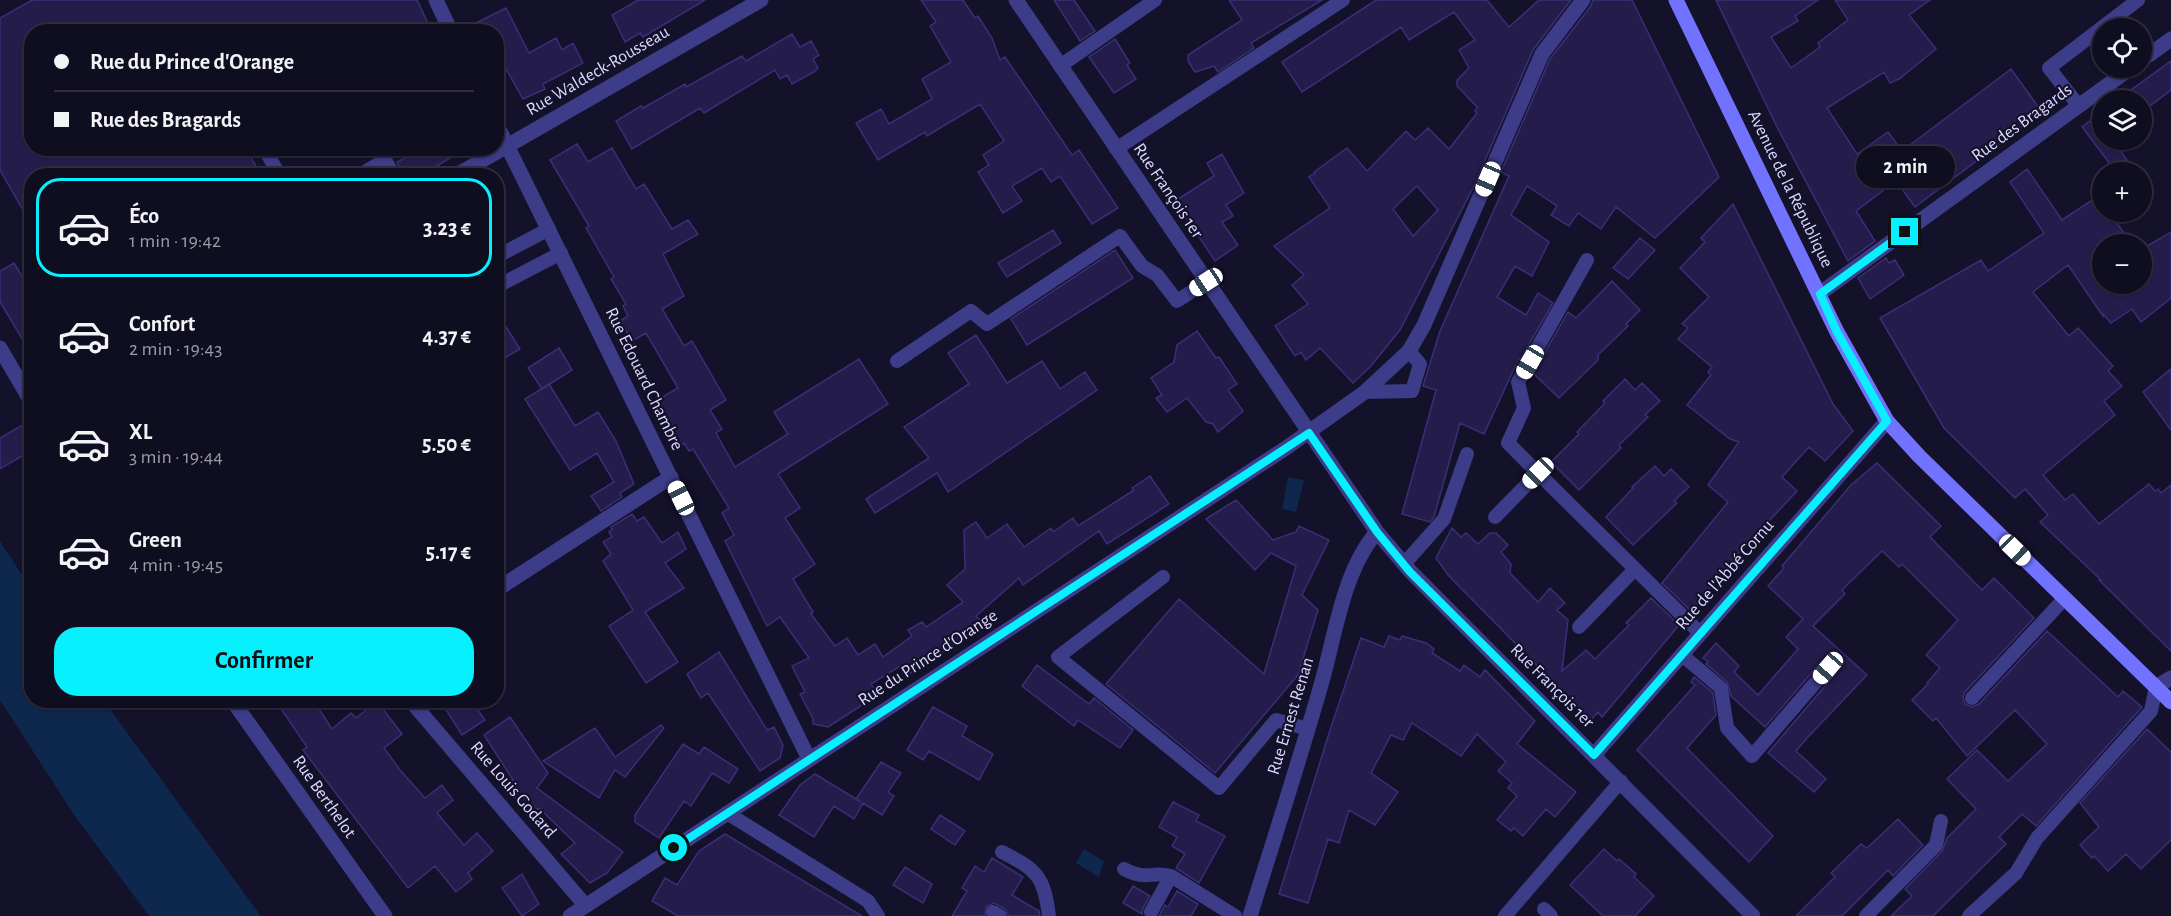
<!DOCTYPE html>
<html lang="fr">
<head>
<meta charset="utf-8">
<style>
  body { margin:0; font-family:"Alegreya Sans",sans-serif; background:#1d1b2d; color:#f1f3f6; height:100vh; display:flex; flex-direction:column; font-size:22px; white-space:nowrap }
  * { box-sizing:border-box; margin:0 }
  p { font-size:20px; color:#9b9ca5 }
  .icon { flex:none; width:33px; height:33px; fill:none; stroke:currentColor; stroke-width:2; stroke-linecap:round; stroke-linejoin:round }
  .map { position:relative; flex:1; overflow:hidden }
  .side { position:absolute; left:24px; top:168px; width:480px; height:540px; display:flex; flex-direction:column; background:#0f0d20; border-radius:24px; box-shadow:0 2px 4px #0004,0 0 0 2px #2f2d3e }
  .side>* { flex:none }
  .hud { position:absolute; left:24px; top:24px; width:480px; height:132px; border-radius:24px; box-shadow:0 2px 4px #0004,0 0 0 2px #2f2d3e; display:grid; align-content:center; height:132px; padding:0 30px; background:#0f0d20 }
  .tools { position:absolute; left:2092px; top:18px; display:grid; gap:12px }
  .tools a { display:grid; place-items:center; width:60px; height:60px; border-radius:50%; background:#0f0d20; box-shadow:0 2px 4px #0004,0 0 0 2px #2f2d3e; font-size:30px }
  .end { position:absolute; width:27px; height:27px; margin:-14px; border:8px solid #07f0fe; background:#111; box-shadow:0 0 0 3px #111 }
  .from { border-radius:50% }
  .bubble { position:absolute; height:42px; border-radius:21px; background:#0f0d20; box-shadow:0 2px 4px #0004,0 0 0 2px #2f2d3e; font-size:20px; font-weight:700; line-height:42px; text-align:center }
  .car { position:absolute; width:18px; height:36px; margin:-18px -9px; border-radius:8px; box-shadow:0 0 4px 2px #0007; background:linear-gradient(#fff 24%,#345 0 40%,#fff 0 76%,#345 0 86%,#fff 0) }
  .hud b { display:flex; align-items:center; gap:21px; height:57px; font-size:22px }
  .hud b+b { border-top:2px solid #2f2d3e }
  .hud i { width:15px; height:15px; background:#f1f3f6 }
  ul { padding:10px 0 0; list-style:none }
  li { display:flex; align-items:center; gap:18px; height:99px; margin:0 12px 9px; padding:0 18px; border:3px solid transparent; border-radius:24px }
  li div { flex:1 }
  li b { display:block; font-size:22px }
  li em { font-style:normal; font-weight:700 }
  li.selected { border-color:#07f0fe }
  li>.icon { width:54px; height:54px; stroke-width:1.5 }
  .cta { display:flex; gap:12px; margin-top:auto; padding:12px 30px }
  .cta a { flex:1; height:69px; border-radius:24px; background:#07f0fe; color:#111; font-size:24px; font-weight:700; line-height:69px; text-align:center }
  .map>svg:first-child { display:block }
  .water { fill:#0d274d }
  .building { fill:#241d4b; stroke:#3a2f77; stroke-width:1.5; fill-rule:evenodd }
  .lines { fill:none; stroke-linecap:round; stroke-linejoin:round }
  .service { stroke:#3c3c89; stroke-width:14 }
  .minor { stroke:#3c3c89; stroke-width:15 }
  .secondary { stroke:#7173ff; stroke-width:15 }
  .route { stroke:#07f0fe; stroke-width:8 }
  .labels { text-anchor:middle; dominant-baseline:central; stroke-width:4.5; stroke-linejoin:round; paint-order:stroke }
  .street-label { font-size:18px; fill:#dddaff; stroke:#14112a }
</style>
</head>
<body>
<div class="map">
<svg width="2171" height="916" viewBox="0 0 2171 916">
  <rect width="100%" height="100%" fill="#14112a"/>
  <path class="water" d="M1288 477 1304 480 1296 512 1282 509Z
    M0 541 31 589 32 700 104 701 261 916H149L74 815 0 700Z
    M1084 849 1104 861 1099 877 1076 863Z"/>
  <path class="building" d="M32 0H417L432 32H32V148H246L261 176H32V226L0 170V18Z
    M638 0H705L643 37 640 33 625 42 612 15Z
    M921 0H963L975 18 978 16 992 38 1000 60 1005 57 1072 155 1079 150 1118 208 1092 224 1060 176 1051 182 1042 168 1012 186 1022 201 1003 213 978 172 989 165 983 155 1004 141 980 104 927 136 925 132 878 160 856 123 881 109 889 124 932 99 922 79 951 62 930 26 936 22Z
    M1054 0H1074L1095 31 1080 41Z
    M1229 0H1322L1251 43 1254 48 1218 72 1214 66 1195 72 1188 61V55L1242 20Z
    M1376 0H1487L1509 27 1539 0H1571L1533 50 1473 188 1400 330 1370 367 1353 383 1320 348 1306 360 1301 352 1295 356 1275 326 1308 304 1292 285 1304 275 1274 246 1330 208 1309 177 1315 173 1314 172 1347 148 1367 171 1406 131 1415 140 1428 128 1449 149 1477 113 1475 111 1477 107 1457 86V80L1469 68 1459 50 1475 40 1454 12 1409 40 1401 27 1302 92 1282 62ZM1417 186 1438 210 1413 236 1393 209Z
    M1593 0H1632L1719 177 1655 238 1616 207 1601 229 1578 213 1569 226 1551 215 1557 206 1527 186 1511 215 1549 242 1532 276 1515 266 1497 297 1526 315 1538 293 1553 303 1520 360 1519 358 1484 434 1460 423 1434 517 1430 522 1402 514 1436 390 1423 386 1440 331 1509 176 1501 172 1550 59 1591 6Z
    M1716 0H1818L1795 16 1798 21 1771 37 1791 68 1820 47 1818 43 1848 20 1835 0H1930L1909 15 1936 49 1899 79 1890 83 1884 72 1827 108 1857 154 1888 132 1902 151 2011 69 2042 112 1915 207 1896 181 1856 211 1875 241 1848 261 1777 127Z
    M506 8 529 53 556 38 562 50 573 43 583 63 543 84 545 89 523 99 496 51V32L460 31Z
    M792 34 800 47 811 41 819 55 813 59 818 68 814 72 792 84 787 75 780 79 775 70 704 113 700 108 632 149 616 121 641 106 643 108 685 84 686 87 742 56 746 61Z
    M1115 39 1130 63 1127 65 1136 79 1114 93 1089 57Z
    M2171 61V90L2142 112V100H2117Z
    M2103 111V140H2113L2135 172H2116L2082 127Z
    M577 144 588 162 612 148 636 189 644 184 672 229 688 220 698 234 663 254 684 296 662 309 684 346 692 341 726 400 710 410 722 429 716 433 735 467 788 434 774 412 859 359 888 404 778 474 800 508 785 518 815 564 793 579 813 612 811 614 835 646 847 638 858 655 875 644 883 657 912 636 908 630 922 622 926 627 963 602 947 585 965 569 964 530 976 522 987 538 1007 524 1024 547 1051 528 1053 532 1073 518 1078 526 1134 490 1132 488 1150 476 1169 504 1107 544 1099 531 1023 585 1019 578 976 616 985 625 906 676 900 666 871 684 878 695 828 727 813 724V719L800 694 805 692 792 666 809 658 780 617 767 626 725 541 734 535 722 513 729 508 693 449 689 451 684 443 679 447 657 400 678 388 646 333 632 341 620 321 628 316 623 306 626 304 611 279 614 277 586 228 589 226 550 160Z
    M400 148H467L420 176H403L397 162 405 158Z
    M1222 154 1244 193 1226 205 1233 216 1222 222 1238 245 1215 261 1175 201 1214 176 1207 163Z
    M2027 169 2062 220 2103 193V212H2109L2132 244H2103V284H2142V249L2171 232V298L2141 322 2132 309 2111 323 2103 314V316L2068 265 2033 292 2069 336 2078 328 2113 366 2108 371 2122 386 2104 401 2115 415 2043 475 2065 500 2073 494 2099 524 2149 484 2155 491 2158 489 2161 493 2171 485V651L2099 580H2101L2040 522 2048 515 2025 489 2015 498 1944 428 1880 318 1981 260 1988 271 2044 233 2010 182Z
    M1733 204 1833 404 1853 431 1825 461 1809 447 1782 477 1797 491 1737 555 1691 611 1662 583 1728 502 1708 485 1739 442 1730 439 1687 405 1711 375 1708 372 1712 367 1678 339 1688 328 1682 324 1709 297 1680 268 1705 242 1701 238Z
    M1053 230 1061 243 1007 277 998 263Z
    M1640 238 1655 250 1628 279 1613 268Z
    M1115 250 1133 278 1027 345 1011 319Z
    M1886 258 1889 263 1895 260 1904 275 1870 299 1858 278Z
    M14 263 32 293V355L0 302V271Z
    M1612 281 1640 310 1626 324 1628 326 1598 355V360L1559 398 1533 373 1568 312 1576 318Z
    M496 311 520 349 496 363Z
    M1197 331 1216 358 1219 357 1237 384 1228 390 1243 411 1218 432 1213 424 1206 422 1187 398 1167 412 1156 398 1162 395 1151 378 1174 362 1177 345Z
    M976 335 1007 383 1042 361 1060 389 1085 372 1097 390 948 492 937 473 875 513 866 499 929 458 904 427 969 384 948 353Z
    M559 348 572 370 542 389 528 368Z
    M2171 369V430L2143 392Z
    M1625 379 1635 390 1642 383 1660 401 1645 415 1648 417 1619 445 1621 448 1579 490 1551 462 1579 434 1577 432 1605 403 1603 401Z
    M549 384 575 426 598 412 616 441 634 484 620 493 622 497 601 511 591 496 614 482 597 453 570 470 525 399Z
    M26 423 32 432V450L0 469V438Z
    M1877 463 1941 526 1930 537 1982 590 1994 578 2034 618 1965 692 1963 697 1965 704 1971 707 1979 704 2047 631 2118 697 2123 691 2142 707 2036 826 2022 814 1999 837 2006 844 1933 916H1891L1912 896 1905 889 1942 851 1947 838 1976 809 1947 779 1977 750 2008 781 2047 744 2015 710 1967 756 1936 718 1933 721 1912 700 1928 684 1927 683 1940 668 1926 655 1958 620 1902 564 1899 567 1882 551 1842 590 1845 594 1813 626 1867 675 1808 737 1796 751 1826 779 1814 792 1768 753 1835 674 1837 669 1834 662 1829 659 1821 662 1765 727 1731 696 1727 682 1706 664 1708 662 1703 658 1716 643 1739 666 1734 672 1758 695 1798 649 1786 637 1803 619 1768 586 1784 568 1782 566 1851 485Z
    M1655 466 1664 476 1671 469 1689 487 1674 501 1677 503 1633 545 1606 517 1633 488 1632 487Z
    M1236 500 1273 540 1296 532 1299 526 1329 540 1302 595 1318 610 1298 675 1215 773 1106 684 1179 599 1264 674 1296 566 1271 553 1255 570 1206 519Z
    M632 514 637 521 644 517 662 543 678 532 686 549 665 563 684 588 645 612 678 662 646 683 609 626 633 610 603 561 611 554 603 542 612 537 609 532 612 529 611 527Z
    M1452 528 1461 537 1466 533 1478 544 1490 533H1496L1508 545 1501 552 1511 564 1510 573 1538 602 1550 588 1565 603 1557 610 1568 620 1562 671 1586 650 1595 659 1629 625 1626 623 1651 598 1679 625 1602 717 1598 712 1591 720 1448 575 1436 558Z
    M1389 636 1400 640 1402 636 1426 643 1434 649 1432 653 1460 671 1464 665 1480 677 1485 670 1535 721 1517 744 1576 792 1555 817 1546 809 1523 836 1514 828 1511 831 1497 820 1517 796 1508 788 1512 783 1498 771 1506 762 1477 734 1461 756 1412 723 1403 740 1391 735 1371 773 1398 792 1375 825 1349 810 1339 843 1328 839 1308 903 1279 894 1330 730 1361 638 1384 647Z
    M719 652 767 730 774 727 783 745 780 758 760 771 708 693 701 698 687 674Z
    M1037 665 1089 704 1094 698 1133 730 1120 748 1078 720 1074 726 1022 686Z
    M1694 677 1713 693 1716 715 1687 748 1773 836 1749 862 1637 750 1695 685 1691 682Z
    M275 700H313L332 729 351 713 356 718 377 701 402 734 384 748 400 770 425 798 442 785 453 800 437 813 464 845 477 833 493 851 468 873 472 879 456 892 435 866 408 888 303 750 307 747Z
    M440 700H471L485 720 462 735Z
    M933 707 967 726 962 736 993 754 979 780 929 751 923 760 907 750Z
    M510 717 548 773 537 788 623 852 607 873 590 883 561 854 575 843 539 808 528 815 506 784 513 780 484 735Z
    M661 725 664 728 625 777 615 770 599 798 543 761 595 728 615 757Z
    M2147 729 2171 752V840L2141 869 2126 854 2108 871 2094 856 2092 858 2080 845 2099 827 2080 803Z
    M683 744 699 754 704 747 738 769 729 783 712 773 691 806 684 801 659 838 635 822V815Z
    M881 762 901 773 888 792 894 796 882 815 863 803 854 819 834 806 814 837 779 815 800 785 815 774 861 802 856 799Z
    M1173 802 1199 815 1196 821 1225 836 1199 883 1176 868 1185 854 1172 846 1177 837 1159 827Z
    M940 815 965 831 955 845 931 829Z
    M1898 819 1923 845 1893 876 1888 870 1842 916H1796L1835 877 1831 873 1861 844 1867 848Z
    M725 834 862 916H678L652 901 665 878 677 885 699 851Z
    M1604 849 1617 861 1619 859 1636 874 1634 877 1654 896 1635 916H1603L1570 885Z
    M992 858 1023 877 1012 895 1039 911 1040 916H1009L1005 909 994 903 986 907 985 916H952L967 891 962 888 975 866 984 872Z
    M905 867 932 884 923 903 893 885Z
    M522 874 539 904 522 916 502 888Z
    M1133 886 1150 896 1143 908 1142 914 1123 903Z
    M1177 891 1198 904 1191 916H1159L1165 905 1168 907Z"/>
  <g class="lines">
    <path class="service" d="M1060 66 1155 0
      M2079 106 2049 68 2138 0
      M264 148 280 176
      M1116 149 1343 0
      M358 176 385 160 394 176
      M496 257 549 229
      M496 287 561 253
      M897 361 971 311 987 324 1120 236 1142 266 1157 275 1177 301 1206 282
      M1365 392 1412 391 1420 364 1409 351
      M1538 473 1508 443 1524 408 1518 382 1587 260
      M1495 517 1538 473 1700 633
      M1404 564 1444 519 1467 454
      M1163 577 1058 657 1219 788 1276 720 1308 729
      M1579 627 1635 569
      M1682 655 1721 688 1727 728 1752 756 1828 668
      M1972 698 2065 598
      M727 813 868 901 878 916
      M1002 852C1037 870 1044 876 1049 916
      M1124 869C1147 881 1151 871 1171 876
      M1544 909 1551 916
      M993 912 1000 916
      M1151 912 1171 876 1235 916
      M1505 916 1621 781
      M1866 916 1936 845 1941 821
      M1969 916 2016 873 2037 838 2151 711 2156 687"/>
    <path class="minor" d="M436 0 451 32
      M1016 0 1377 532 1410 571 1753 916
      M2142 60 2171 39
      M496 123 809 759
      M455 176 761 0
      M1819 294 2131 68
      M0 348 32 403
      M496 590 671 477
      M2156 687 2171 678
      M232 700 385 916
      M410 700 585 905
      M1594 755 1887 421
      M570 916 1286 448 1365 392 1409 351 1424 325 1542 54 1583 0
      M1250 916C1274 839 1299 762 1321 685 1335 637 1343 570 1377 532"/>
    <path class="secondary" d="M1676 0 1837 332 1887 421 1919 456 2171 702"/>
  </g>
  <g class="lines">
    <path class="route" d="M674 848 1309 433 1377 532 1410 572 1594 755 1887 421 1837 332 1820 294 1905 232"/>
  </g>
  <g class="labels">
    <g class="street-label">
      <text transform="translate(598 71) rotate(-30)">Rue Waldeck-Rousseau</text>
      <text transform="translate(2022 123) rotate(-36)">Rue des Bragards</text>
      <text transform="translate(1790 189) rotate(64)">Avenue de la République</text>
      <text transform="translate(1168 191) rotate(56)">Rue François 1er</text>
      <text transform="translate(644 379) rotate(64)">Rue Edouard Chambre</text>
      <text transform="translate(1725 575) rotate(-49)">Rue de l'Abbé Cornu</text>
      <text transform="translate(928 658) rotate(-33)">Rue du Prince d'Orange</text>
      <text transform="translate(1552 686) rotate(45)">Rue François 1er</text>
      <text transform="translate(1291 716) rotate(-73)">Rue Ernest Renan</text>
      <text transform="translate(513 790) rotate(49)">Rue Louis Godard</text>
      <text transform="translate(324 797) rotate(55)">Rue Berthelot</text>
    </g>
  </g>
</svg>
<div class="tools">
<a><svg class="icon" aria-label="locate" viewBox="0 0 24 24"><circle cx="12" cy="12" r="6"/><path d="M12 2v4M12 18v4M2 12h4M18 12h4"/></svg></a>
<a><svg class="icon" aria-label="layers" viewBox="0 0 24 24"><path d="M12 4l9 5-9 5-9-5zM3 14l9 5 9-5"/></svg></a>
<a>+</a>
<a>−</a>
</div>
<i class="end from" style="left:674px;top:848px"></i>
<i class="end" style="left:1905px;top:232px"></i>
<div class="bubble" style="left:1856px;top:146px;width:99px">2 min</div>
<i class="car" style="left:1488px;top:179px;rotate:203deg"></i>
<i class="car" style="left:1206px;top:282px;rotate:237deg"></i>
<i class="car" style="left:1530px;top:362px;rotate:210deg"></i>
<i class="car" style="left:1538px;top:473px;rotate:225deg"></i>
<i class="car" style="left:681px;top:498px;rotate:334deg"></i>
<i class="car" style="left:2015px;top:550px;rotate:134deg"></i>
<i class="car" style="left:1828px;top:668px;rotate:221deg"></i>
<div class="hud">
<b><i class="from"></i>Rue du Prince d'Orange</b>
<b><i></i>Rue des Bragards</b>
</div>
<section class="side">
<ul>
<li class="selected"><svg class="icon" aria-label="car" viewBox="0 0 24 24"><path d="M5 17H2v-5l4-1 3-4h7l3 4 3 1v5h-3M9 17h6M6 11h13"/><circle cx="7" cy="17" r="2"/><circle cx="17" cy="17" r="2"/></svg><div><b>Éco</b><p>1 min · 19:42</p></div><em>3.23 €</em></li>
<li><svg class="icon" aria-label="car" viewBox="0 0 24 24"><path d="M5 17H2v-5l4-1 3-4h7l3 4 3 1v5h-3M9 17h6M6 11h13"/><circle cx="7" cy="17" r="2"/><circle cx="17" cy="17" r="2"/></svg><div><b>Confort</b><p>2 min · 19:43</p></div><em>4.37 €</em></li>
<li><svg class="icon" aria-label="car" viewBox="0 0 24 24"><path d="M5 17H2v-5l4-1 3-4h7l3 4 3 1v5h-3M9 17h6M6 11h13"/><circle cx="7" cy="17" r="2"/><circle cx="17" cy="17" r="2"/></svg><div><b>XL</b><p>3 min · 19:44</p></div><em>5.50 €</em></li>
<li><svg class="icon" aria-label="car" viewBox="0 0 24 24"><path d="M5 17H2v-5l4-1 3-4h7l3 4 3 1v5h-3M9 17h6M6 11h13"/><circle cx="7" cy="17" r="2"/><circle cx="17" cy="17" r="2"/></svg><div><b>Green</b><p>4 min · 19:45</p></div><em>5.17 €</em></li>
</ul>
<div class="cta"><a>Confirmer</a></div>
</section>
</div>
</body>
</html>
